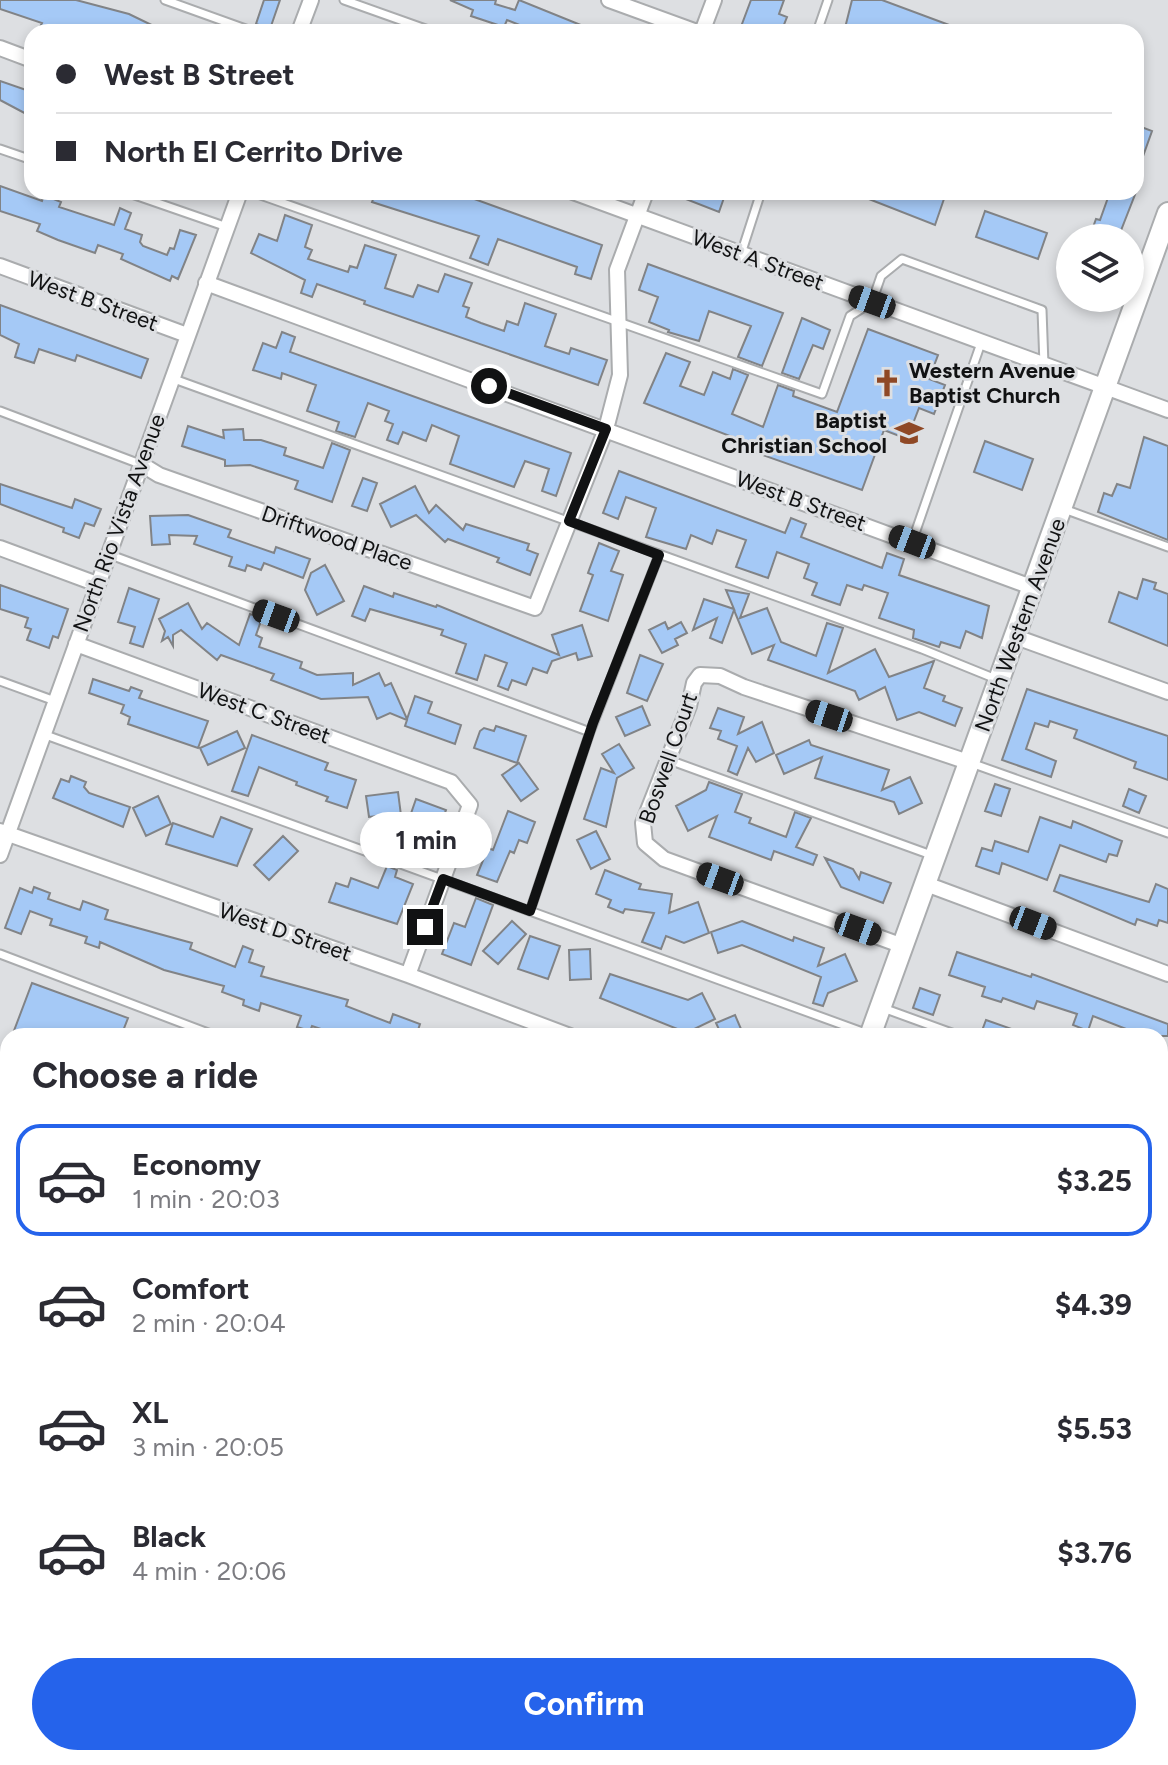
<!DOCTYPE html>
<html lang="en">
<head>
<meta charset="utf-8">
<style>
  body { margin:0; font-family:Figtree,sans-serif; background:#f7f7f7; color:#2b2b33; height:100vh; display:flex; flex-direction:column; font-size:30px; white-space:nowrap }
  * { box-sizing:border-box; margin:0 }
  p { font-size:26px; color:#7c7c81 }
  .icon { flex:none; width:44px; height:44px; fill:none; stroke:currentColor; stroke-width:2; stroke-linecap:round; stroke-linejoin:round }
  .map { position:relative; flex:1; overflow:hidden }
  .side { position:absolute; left:0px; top:1028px; width:1168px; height:738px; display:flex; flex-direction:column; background:#fff; border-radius:24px 24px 0 0; box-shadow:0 4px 12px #0003 }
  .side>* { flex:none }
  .banner { position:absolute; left:24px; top:24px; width:1120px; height:176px; border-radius:24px; box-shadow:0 4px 12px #0003; display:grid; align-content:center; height:176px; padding:0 32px; background:#fff }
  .controls { position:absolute; left:1056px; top:224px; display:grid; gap:16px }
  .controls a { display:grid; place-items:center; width:88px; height:88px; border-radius:50%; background:#fff; box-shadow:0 4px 12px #0003; font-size:40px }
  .end { position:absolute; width:36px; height:36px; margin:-18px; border:10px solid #111213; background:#fff; box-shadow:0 0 0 4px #fff }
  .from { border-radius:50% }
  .bubble { position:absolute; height:56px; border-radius:28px; background:#fff; box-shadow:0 4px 12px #0003; font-size:26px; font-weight:700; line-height:56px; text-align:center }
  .car { position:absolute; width:24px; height:48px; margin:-24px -12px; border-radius:10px; box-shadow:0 0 6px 2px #0007; background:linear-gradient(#222 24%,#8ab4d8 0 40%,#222 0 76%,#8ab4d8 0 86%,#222 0) }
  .banner b { display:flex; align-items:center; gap:28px; height:76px; font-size:30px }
  .banner b+b { border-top:2px solid #e1e1e2 }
  .banner i { width:20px; height:20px; background:#2b2b33 }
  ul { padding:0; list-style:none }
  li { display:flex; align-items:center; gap:24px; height:112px; margin:0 16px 12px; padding:0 16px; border:4px solid transparent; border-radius:24px }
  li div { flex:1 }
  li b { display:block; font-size:30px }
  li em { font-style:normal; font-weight:700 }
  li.current { border-color:#2563eb }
  li>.icon { width:72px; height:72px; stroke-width:1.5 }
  h2 { padding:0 32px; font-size:36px; line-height:96px }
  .button { display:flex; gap:16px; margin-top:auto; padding:16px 32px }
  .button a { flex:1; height:92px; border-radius:48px; background:#2563eb; color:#fff; font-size:32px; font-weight:700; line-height:92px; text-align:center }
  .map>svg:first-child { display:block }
  .building { fill:#a5c9f6; stroke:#818386; stroke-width:2 }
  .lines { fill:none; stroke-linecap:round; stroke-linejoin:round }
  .service-casing { stroke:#aaacae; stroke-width:11 }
  .minor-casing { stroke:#aaacae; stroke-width:18 }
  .tertiary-casing { stroke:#aaacae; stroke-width:22 }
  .secondary-casing { stroke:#aaacae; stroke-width:24 }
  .trunk-casing { stroke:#466fa1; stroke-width:26 }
  .service { stroke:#fff; stroke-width:7 }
  .minor { stroke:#fff; stroke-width:14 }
  .tertiary { stroke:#fff; stroke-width:18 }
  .secondary { stroke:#fff; stroke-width:20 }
  .trunk { stroke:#82b4f0; stroke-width:22 }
  .route { stroke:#111213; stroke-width:10 }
  .labels { text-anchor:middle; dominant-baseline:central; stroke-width:6; stroke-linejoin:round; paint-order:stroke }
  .street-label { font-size:22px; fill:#111213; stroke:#dddfe2 }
  .poi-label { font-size:22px; font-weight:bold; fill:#111213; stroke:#dddfe2; text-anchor:start }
</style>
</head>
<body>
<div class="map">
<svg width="1168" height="1765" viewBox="0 0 1168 1765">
  <rect width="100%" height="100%" fill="#dddfe2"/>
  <path class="building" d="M0 0H76L129 14 166 32H68L58 29 53 32 40 27 42 23 0 9Z
    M264 0H280L270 29 256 24Z
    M450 0H496L495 4 515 10 519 0 598 32H537L507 20 504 27 471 16 473 10Z
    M751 0H784L779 14 787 17 781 32H739Z
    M852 0H882L968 32H844Z
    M0 81 32 92V117L0 100Z
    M1136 125 1152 131 1137 173H1136Z
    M0 186 42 201 44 195 61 202 59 207 114 225 120 208 131 213 125 229 142 235 140 242 143 246 167 255 170 248 174 249 180 230 196 235 178 279 172 276 170 281 121 259 123 254 98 245 95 253 58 240 37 231 40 224 0 211Z
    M376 192H433L447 197 449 192H455L602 245 591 279 575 274 577 267 498 239 488 265 470 258 479 236 372 202Z
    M668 192H726L719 212Z
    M851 192H933L945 196 935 225Z
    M1110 192H1136L1118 238 1092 230 1096 219 1100 220Z
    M985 211 1047 233 1038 259 976 237Z
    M285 215 312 225 305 247 312 250 308 259 348 272 350 266 357 268 365 245 396 255 385 288 413 297 418 285 438 292 445 274 472 283 463 306 469 308 466 317 481 323 504 331 507 321 518 325 525 303 556 314 545 346 569 354 571 348 607 360 598 385 364 304 365 301 317 284 312 297 301 293 305 280 251 253 259 234 277 241Z
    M648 264 783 313 762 366 738 357 751 326 709 311 699 341 668 332 669 330 649 322 658 297 639 290Z
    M0 305 148 359 141 378 77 355 75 361 39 349 34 363 15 357 19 344 0 335Z
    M802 318 830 330 823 349 813 345 799 379 782 373Z
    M868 329 938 355 929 379 945 385 934 414 919 408 907 439 884 430 862 490 754 452 756 446 644 403 666 353 690 362 680 386 704 395 713 372 730 379 733 369 748 375 732 414 763 427 778 385 794 391 793 396 837 412Z
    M282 332 295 337 290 352 571 453 556 496 542 491 549 469 525 461 514 487 450 464 459 436 432 425 426 441 403 432 398 444 387 440 393 424 385 421 389 411 368 403 355 437 336 431 339 422 307 411 316 385 282 373 281 379 253 370 263 343 276 348Z
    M188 426 224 438 223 430 243 429 244 440H261L286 448 284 455 323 468 332 443 350 450 332 502 295 489 298 481 250 465 225 466V460L182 446Z
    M1144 437 1168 446V540L1098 512 1104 493 1112 496 1117 484 1130 488Z
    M985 441 1033 459 1022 490 974 472Z
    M619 471 785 533 791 518 806 524 801 537 882 568 887 553 904 559 899 575 989 606 982 638 966 631 960 648 941 642 939 647 913 638 914 630 879 618 888 593 864 585 862 590 847 585 840 605 820 598 812 595 817 583 804 578 809 564 777 552 768 578 736 567 746 540 717 530 712 544 691 535 686 549 646 537 656 508 626 497 618 519 603 513Z
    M363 478 377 483 367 511 352 506Z
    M0 484 72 508 75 499 101 509 94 526 85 523 79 538 63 532 64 528 0 504Z
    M415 486 429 513 436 505 463 530 466 524 529 544 527 550 538 554 530 575 497 562 499 558 448 539 445 542 416 515 391 527 380 504Z
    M188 515 231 530 228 537 274 553 276 547 310 559 303 578 264 563 261 570 247 565 245 571 229 566 232 557 194 544 197 536 169 535 170 544 152 545 150 516Z
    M599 543 619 551 611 571 623 575 608 621 580 611 593 575 588 573Z
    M325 565 344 601 317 615 305 590 311 573Z
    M1143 579 1156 583 1154 589 1168 594V646L1109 622 1119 592 1137 599Z
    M0 585 68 609 58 638 53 636 49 648 27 640 31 629 25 627 28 618 0 609Z
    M364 586 393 597 394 593 436 607 437 605 559 655 552 635 582 625 592 656 578 660 576 653 552 661 547 673 533 668 526 685 512 680 508 690 498 686 507 663 485 655 477 680 456 673 466 644 441 635 443 630 370 609 365 621 352 616Z
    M129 588 159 599 143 647 130 643 135 627 118 622Z
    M726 590 749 594 740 618 767 608 781 642 816 656 827 623 843 628 828 673 875 649 889 677 934 661 924 688 945 696 943 701 962 708 955 726 919 712 897 720 885 687 859 700 855 691 768 660 774 645 752 654 734 610 722 643 710 638 717 618 693 630 704 599 734 609Z
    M188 603 202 629 207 623 239 645 250 614 262 618 256 635 262 638 259 647 302 662 300 668 317 675 353 673V685L379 673 385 686 391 683 407 719 415 696 432 702 428 713 461 725 455 744 405 726 407 720 390 713 377 719 368 697 321 699 271 680 274 674 221 655 217 660 181 630 173 635V646L168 637 162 641 165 631 159 619Z
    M665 622 668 629 681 622 687 633 675 639 678 645 662 653 649 630Z
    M640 655 663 664 647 701 627 693Z
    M93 679 129 691 131 687 142 691 139 698 208 721 198 748 128 724 130 717 121 713 124 705 89 693Z
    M1027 689 1168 736V780L1134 768 1136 762 1074 738 1077 730 1050 721 1048 727 1035 723 1026 749 1056 761 1051 777 1002 760Z
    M642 706 650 725 625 736 616 717Z
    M718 708 744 717 738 734 762 722 774 753 756 762 748 748 737 775 728 771 737 746 718 739 721 731 710 728Z
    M496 726 526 736 517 763 474 748 480 731 484 728 494 731Z
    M237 731 245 748 208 765 200 748Z
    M252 735 328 763 325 770 356 780 347 808 326 801 328 797 296 785 297 782 259 767 248 796 232 791Z
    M809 740 811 745 889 770 882 790 910 777 922 803 899 814 894 802 815 778 822 757 784 774 776 755Z
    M619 744 634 768 617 778 606 827 584 819 601 768 614 773 602 754Z
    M519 763 538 789 521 801 502 775Z
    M71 776 86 782 84 787 89 793 130 807 123 827 53 798 61 779 69 782Z
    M709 782 742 794 735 812 751 818 749 823 786 837 795 812 811 818 796 847 817 855 813 865 774 851 771 860 709 837 717 816 688 831 676 806 706 790Z
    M995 784 1010 789 1001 816 985 811Z
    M1129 789 1146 796 1139 813 1123 806Z
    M398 792 402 823 386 821 385 815 369 817 366 796Z
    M158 796 171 824 146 836 133 808Z
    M416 799 446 810 438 831 427 827 425 832 407 825Z
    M508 811 535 822 527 843 519 840 514 853 510 851 497 882 477 875 488 848 493 850Z
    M221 817 252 829 237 866 166 844 173 823 213 837Z
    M1040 817 1071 828 1073 821 1122 841 1117 856 1109 854 1106 862 1060 845 1047 880 1002 863 999 874 976 866 982 848 992 851 995 841 1028 852Z
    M596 831 610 859 591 869 577 840Z
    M283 836 298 851 269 880 254 865Z
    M825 858 853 869 859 879 861 872 891 883 883 903 841 887Z
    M387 866 397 870 395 877 413 884 397 924 329 902 336 883 348 887 351 878 378 888Z
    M605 870 641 884 639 889 672 894 669 913 698 902 709 933 684 943 666 936 661 949 642 942 654 913 625 909 623 913 608 907 611 900 596 894Z
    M1060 875 1149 902 1156 884 1168 889V923L1159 920 1157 926 1137 919 1135 925 1054 891Z
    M34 887 50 893 48 899 80 910 83 901 94 905 108 910 105 919 192 943 190 949 235 967 243 946 253 950 249 962 264 967 261 976 348 1000 346 1006 390 1023 393 1014 420 1024 416 1036H342L312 1026 310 1031 297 1027 301 1016 261 1003 259 1011 243 1005 244 1000 222 992 224 986 164 970 100 942 99 948 85 943 87 937 50 925 52 919 30 911 21 934 5 928 20 888 32 893Z
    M476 898 493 905 471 965 442 954 454 923 465 927Z
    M512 921 526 934 498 964 483 951Z
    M742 921 793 941 794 937 824 948 818 966 845 954 857 981 828 993 823 1006 813 1003 821 977 742 945 718 953 711 932Z
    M530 936 560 946 548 979 518 969Z
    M590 949 591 979 570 980 569 950Z
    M957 952 1031 977 1032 974 1168 1024V1036H1144L1093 1016 1088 1031 1073 1025 1077 1014 1037 1001 1034 1009 1003 998 1001 1002 982 996 985 987 949 975Z
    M610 974 688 1000 702 993 715 1019 682 1035 680 1030 600 998Z
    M32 983 128 1018 121 1036H12Z
    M920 988 940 995 933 1015 913 1008Z
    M735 1015 744 1036H722L716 1023Z
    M986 1020 1026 1034 1025 1036H980Z"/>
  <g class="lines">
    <defs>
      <path id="service" d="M165 0 254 32
        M344 0 434 32
        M817 32 828 0
        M0 149 32 160
        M126 192 227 227
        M252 192 822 394 850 316 872 302 881 276 902 259 1042 310 1044 365
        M741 254 761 192
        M174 379 922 649 996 679
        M0 411 140 464
        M1064 509 1168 547
        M912 542 981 343
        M108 554 590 732
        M0 681 55 701
        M43 734 868 1034
        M669 760 934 856
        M971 763 1168 833
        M530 911 590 732 659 555
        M0 954 216 1036
        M883 1008 960 1036
        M1160 1111 1168 1114
        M1160 1389 1168 1392
        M1160 1674 1168 1677
        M1160 1723 1168 1701
        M1145 1765 1147 1758"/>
      <path id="minor" d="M609 0 697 32
        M299 32 311 0
        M702 32 714 0
        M0 48 32 60
        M573 192 1168 410
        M0 266 187 335
        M206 283 1034 588
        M141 464 159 475 535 608 606 429 620 375 617 270 646 192
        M0 548 97 584
        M1016 637 1168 692
        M76 644 451 782 470 805 408 975
        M0 831 408 975 570 1036
        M0 855 240 192
        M926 884 1168 974
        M903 946 664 859 645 843 643 823 689 706 694 683 700 675 720 676 744 687 971 763
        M1160 1255 1168 1258
        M1160 1422 1168 1400
        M1160 1537 1168 1540
        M0 1732 8 1711
        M193 1758 211 1765
        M0 1765 8 1758"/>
      <path id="tertiary" d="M0 1115 8 1118
        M607 1765 610 1758
        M1036 1765 1038 1758"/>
      <path id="secondary" d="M870 1036 1168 213"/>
      <path id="trunk" d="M0 1403 8 1406
        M980 1758 1000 1765"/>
    </defs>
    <use href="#service" class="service-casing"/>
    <use href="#minor" class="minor-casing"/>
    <use href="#tertiary" class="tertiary-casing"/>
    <use href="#secondary" class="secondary-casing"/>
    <use href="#trunk" class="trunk-casing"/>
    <use href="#service" class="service"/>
    <use href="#minor" class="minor"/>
    <use href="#tertiary" class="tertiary"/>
    <use href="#secondary" class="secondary"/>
    <use href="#trunk" class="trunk"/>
  </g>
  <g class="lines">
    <path class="route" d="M425 927 443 879 530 911 593 723 659 555 569 521 606 429 489 386"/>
  </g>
  <defs>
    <symbol id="church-bare" viewBox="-9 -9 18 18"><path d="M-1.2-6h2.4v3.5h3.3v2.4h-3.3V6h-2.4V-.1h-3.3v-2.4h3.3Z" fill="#8f4825" stroke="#dddfe2" stroke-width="2.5" paint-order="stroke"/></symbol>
    <symbol id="school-bare" viewBox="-9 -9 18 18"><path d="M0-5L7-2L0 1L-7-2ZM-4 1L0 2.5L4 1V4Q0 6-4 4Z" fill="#8f4825" stroke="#dddfe2" stroke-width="2.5" paint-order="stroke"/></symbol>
  </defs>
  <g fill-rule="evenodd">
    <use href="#church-bare" x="867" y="363" width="40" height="40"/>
    <use href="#school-bare" x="889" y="413" width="40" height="40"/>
  </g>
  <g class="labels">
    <g class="street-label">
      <text transform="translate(758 260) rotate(20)">West A Street</text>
      <text transform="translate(93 301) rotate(20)">West B Street</text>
      <text transform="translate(801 501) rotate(20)">West B Street</text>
      <text transform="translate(119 523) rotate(-70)">North Rio Vista Avenue</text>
      <text transform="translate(337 538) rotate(19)">Driftwood Place</text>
      <text transform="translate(1020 625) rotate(-70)">North Western Avenue</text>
      <text transform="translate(264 713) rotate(20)">West C Street</text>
      <text transform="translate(668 758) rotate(-71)">Boswell Court</text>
      <text transform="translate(285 932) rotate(19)">West D Street</text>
    </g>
    <g class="poi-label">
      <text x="909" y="370">Western Avenue<tspan x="909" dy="25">Baptist Church</tspan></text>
      <text x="887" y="420" text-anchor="end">Baptist<tspan x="887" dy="25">Christian School</tspan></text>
    </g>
  </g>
</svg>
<div class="controls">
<a><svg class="icon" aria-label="layers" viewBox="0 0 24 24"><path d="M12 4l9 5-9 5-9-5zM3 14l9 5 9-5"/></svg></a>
</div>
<i class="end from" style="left:489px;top:386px"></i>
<i class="end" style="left:425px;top:927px"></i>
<div class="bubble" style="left:360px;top:812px;width:132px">1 min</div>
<i class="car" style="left:872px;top:302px;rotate:290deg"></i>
<i class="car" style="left:912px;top:542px;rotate:291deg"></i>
<i class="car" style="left:276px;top:616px;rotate:290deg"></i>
<i class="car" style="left:829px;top:716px;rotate:288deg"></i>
<i class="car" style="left:720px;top:879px;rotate:290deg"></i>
<i class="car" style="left:1033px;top:923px;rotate:111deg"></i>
<i class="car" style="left:858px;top:929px;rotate:110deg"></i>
<div class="banner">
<b><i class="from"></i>West B Street</b>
<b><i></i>North El Cerrito Drive</b>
</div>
<section class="side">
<h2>Choose a ride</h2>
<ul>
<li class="current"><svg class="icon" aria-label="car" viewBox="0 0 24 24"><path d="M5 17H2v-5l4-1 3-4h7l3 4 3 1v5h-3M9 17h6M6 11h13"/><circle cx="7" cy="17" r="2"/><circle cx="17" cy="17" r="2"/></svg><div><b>Economy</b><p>1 min · 20:03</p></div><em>$3.25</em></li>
<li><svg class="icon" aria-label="car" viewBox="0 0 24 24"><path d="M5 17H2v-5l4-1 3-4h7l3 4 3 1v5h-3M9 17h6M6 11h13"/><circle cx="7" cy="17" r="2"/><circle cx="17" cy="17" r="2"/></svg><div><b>Comfort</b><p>2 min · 20:04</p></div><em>$4.39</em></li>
<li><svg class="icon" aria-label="car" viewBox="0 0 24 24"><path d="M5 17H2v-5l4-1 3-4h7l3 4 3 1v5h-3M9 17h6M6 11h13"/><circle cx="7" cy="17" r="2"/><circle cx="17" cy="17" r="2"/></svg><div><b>XL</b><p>3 min · 20:05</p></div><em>$5.53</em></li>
<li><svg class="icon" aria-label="car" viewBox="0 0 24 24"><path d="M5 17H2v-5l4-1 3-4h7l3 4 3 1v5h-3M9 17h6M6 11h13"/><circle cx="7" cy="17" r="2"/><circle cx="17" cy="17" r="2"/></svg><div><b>Black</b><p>4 min · 20:06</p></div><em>$3.76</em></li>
</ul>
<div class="button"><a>Confirm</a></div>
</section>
</div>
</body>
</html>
